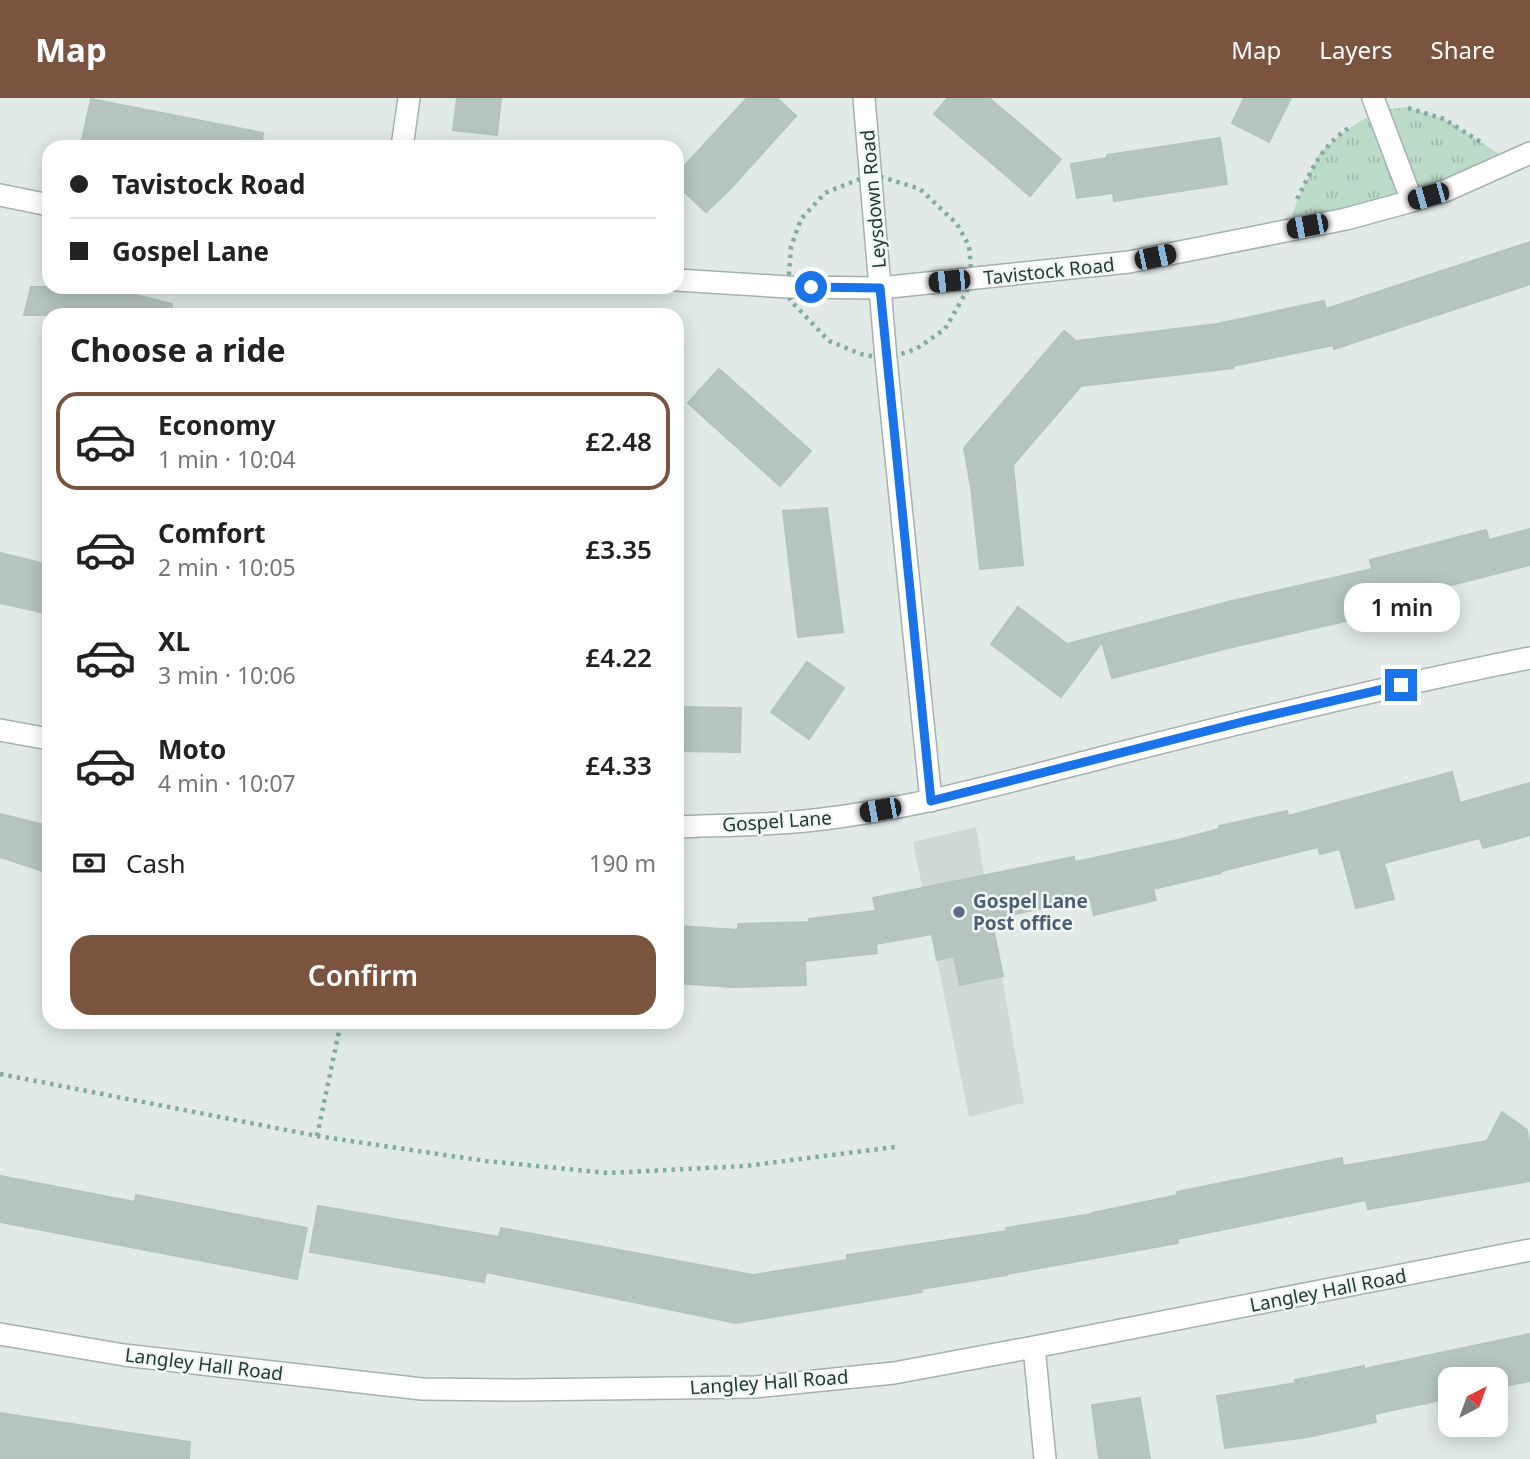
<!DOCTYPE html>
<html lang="en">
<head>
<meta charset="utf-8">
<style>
  body { margin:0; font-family:"Noto Sans",sans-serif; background:#f2f2f2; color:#222; height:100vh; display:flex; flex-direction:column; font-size:26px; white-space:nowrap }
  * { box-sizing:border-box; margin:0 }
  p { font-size:23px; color:#767676 }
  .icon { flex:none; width:38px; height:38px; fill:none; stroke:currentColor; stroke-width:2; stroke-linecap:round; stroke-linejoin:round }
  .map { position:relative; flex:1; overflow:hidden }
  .sheet { position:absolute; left:42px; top:210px; width:642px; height:721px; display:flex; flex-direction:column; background:#fff; border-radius:21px; box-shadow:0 4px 18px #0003 }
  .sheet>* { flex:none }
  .guide { position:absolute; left:42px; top:42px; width:642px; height:154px; border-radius:21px; box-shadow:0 4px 18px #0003; display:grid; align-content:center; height:154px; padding:0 28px; background:#fff }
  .needle { width:46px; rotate:41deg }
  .fabs { position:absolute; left:1438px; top:1269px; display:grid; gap:14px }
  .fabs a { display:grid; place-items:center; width:70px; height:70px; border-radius:14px; background:#fff; box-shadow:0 4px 18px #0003; font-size:35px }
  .end { position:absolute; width:32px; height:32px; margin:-16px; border:9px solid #1a73e8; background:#fff; box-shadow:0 0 0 4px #fff }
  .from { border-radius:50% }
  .bubble { position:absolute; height:49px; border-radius:21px; background:#fff; box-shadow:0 4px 18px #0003; font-size:23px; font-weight:600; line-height:49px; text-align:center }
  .car { position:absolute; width:21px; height:42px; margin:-21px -10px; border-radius:9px; box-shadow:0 0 5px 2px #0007; background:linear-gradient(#222 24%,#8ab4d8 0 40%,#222 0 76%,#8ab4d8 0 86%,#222 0) }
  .guide b { display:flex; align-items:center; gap:24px; height:66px; font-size:26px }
  .guide b+b { border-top:2px solid #e0e0e0 }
  .guide i { width:18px; height:18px; background:#222 }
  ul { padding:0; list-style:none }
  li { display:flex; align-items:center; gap:21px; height:98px; margin:0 14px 10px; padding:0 14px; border:4px solid transparent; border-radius:21px }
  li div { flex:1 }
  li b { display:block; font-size:26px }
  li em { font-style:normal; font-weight:600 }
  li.selected { border-color:#7a543f }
  li>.icon { width:63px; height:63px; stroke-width:1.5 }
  h2 { padding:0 28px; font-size:32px; line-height:84px }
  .pay { display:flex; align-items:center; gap:18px; height:77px; padding:0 28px; font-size:26px }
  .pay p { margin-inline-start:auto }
  .primary-button { display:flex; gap:14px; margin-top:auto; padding:14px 28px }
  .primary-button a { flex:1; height:80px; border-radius:21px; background:#7a543f; color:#fff; font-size:28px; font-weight:600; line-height:80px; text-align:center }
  header { display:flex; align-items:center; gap:42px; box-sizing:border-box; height:98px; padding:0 35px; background:#7a543f; color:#fff }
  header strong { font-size:33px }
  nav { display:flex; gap:38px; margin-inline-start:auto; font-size:24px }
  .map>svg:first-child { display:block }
  .built { fill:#cfdad6 }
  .grass { fill:url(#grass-tufts) }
  .building { fill:#b6c5c0; stroke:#b4c3bf; stroke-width:2 }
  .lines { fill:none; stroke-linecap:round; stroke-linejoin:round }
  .minor-casing { stroke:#a4b1ae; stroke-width:24 }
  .path { stroke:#84aba3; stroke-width:4.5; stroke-dasharray:3.5 5; stroke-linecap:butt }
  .minor { stroke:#fff; stroke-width:21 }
  .route { stroke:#1a73e8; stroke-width:9 }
  .service-dot { fill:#5c6f8a; stroke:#f1f7f5; stroke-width:2.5 }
  .labels { text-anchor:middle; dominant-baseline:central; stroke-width:5; stroke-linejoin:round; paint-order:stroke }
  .street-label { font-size:19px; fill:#233936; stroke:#f1f7f5 }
  .service-label { font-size:19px; font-weight:bold; fill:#4e5e75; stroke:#f1f7f5; text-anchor:start }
</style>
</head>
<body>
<header>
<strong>Map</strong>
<nav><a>Map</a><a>Layers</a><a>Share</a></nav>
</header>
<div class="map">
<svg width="1530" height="1361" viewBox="0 0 1530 1361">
  <defs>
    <pattern id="grass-tufts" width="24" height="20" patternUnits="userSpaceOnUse" patternTransform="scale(1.75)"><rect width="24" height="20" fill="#bbdac7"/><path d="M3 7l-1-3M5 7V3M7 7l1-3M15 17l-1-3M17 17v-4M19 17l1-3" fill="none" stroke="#a0bcac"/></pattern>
  </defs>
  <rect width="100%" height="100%" fill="#e1eae7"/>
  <path class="built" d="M976 729 1024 1005 969 1019 913 744Z"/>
  <path class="grass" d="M1406 9 1444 21 1512 64 1288 132 1297 103 1319 56 1345 33 1377 13Z"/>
  <path class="building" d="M457 0H501L497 37 453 32Z
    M747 0H777L796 18 730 91 706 114 677 87V76Z
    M948 0H989L1061 61 1030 98 934 16Z
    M1244 0H1291L1269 44 1232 25Z
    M91 1 263 35 261 49H117L82 42Z
    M1220 40 1227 86 1114 103 1113 95 1077 100 1071 66 1107 60V57Z
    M1530 144V186L1334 251V247L1233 268V270L1081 288 1013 367 1023 467 980 471 971 389 964 350 1064 233 1076 243 1217 226 1324 203 1326 211Z
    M31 189H104L172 206 171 217H24Z
    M719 271 811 353 780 388 688 305Z
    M827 410 843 534 798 539 783 413Z
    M1530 431V467L1361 510 1363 519 1228 550 1112 580 1102 544 1061 599 991 546 1018 509 1067 546 1232 503 1372 471 1370 462 1486 432 1489 442Z
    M0 455 49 467V516L0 505Z
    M807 564 844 590 809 641 771 614Z
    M677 609 741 610 740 654 677 653Z
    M1452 674 1460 705 1530 685V737L1483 750 1480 740 1384 765 1394 801 1356 810 1340 751 1320 756 1318 749 1221 773V775L1153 791 1156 802 1094 817 1090 800 991 821 1003 878 960 887 954 858 937 862 932 836 876 846 877 855 805 863 806 887 732 889 677 885V828L738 832V826L809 824V821L876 813 873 800 1074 759 1075 764 1182 741 1219 731V728L1287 713 1288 718Z
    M0 716 49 728V775L0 759Z
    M1502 1014 1527 1032 1530 1051V1083L1368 1111 1366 1102 1177 1141 1178 1145 1007 1176V1177L921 1191 922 1194 736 1225 486 1174 484 1184 310 1154 318 1108 499 1139 501 1130 753 1177 847 1162V1157L1007 1133 1006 1130 1092 1116V1115L1178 1097 1177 1094 1342 1060 1343 1068 1487 1043Z
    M0 1078 135 1104 136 1097 307 1130 297 1181 0 1124Z
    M1530 1236V1283L1496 1290V1281H1451V1300L1374 1316 1376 1324 1308 1339 1225 1350 1217 1298 1296 1285 1295 1282 1330 1275 1364 1268V1271Z
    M1140 1300 1150 1361H1099L1092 1307Z
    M0 1315 190 1344 189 1361H0Z"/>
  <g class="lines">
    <defs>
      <path id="minor" d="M864 0 886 261 931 703
        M1373 0 1412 103
        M402 49 409 0
        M0 97 49 107
        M677 182 788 189 880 190 1129 164 1346 121 1412 103 1445 93 1530 55
        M0 632 49 641
        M677 729C728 727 780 727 830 720 930 707 1026 679 1124 654 1258 620 1394 587 1530 560
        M0 1236 124 1257 422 1291 518 1292 755 1289 894 1275 1034 1249 1530 1152
        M1034 1249 1045 1361"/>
    </defs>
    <use href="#minor" class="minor-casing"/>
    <path class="path" d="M1408 10 1444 21 1482 45
      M872 76 920 91 957 126 969 148 972 181 968 191 945 231 916 251 886 261 861 256 829 243 790 202 788 189 791 149 801 121 825 95Z
      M1297 101C1313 70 1321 47 1352 28
      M0 976 317 1038 341 924
      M317 1038 486 1063 608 1075 745 1068 895 1049"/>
    <use href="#minor" class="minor"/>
  </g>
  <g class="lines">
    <path class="route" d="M811 189 880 190 931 703 1246 623 1401 587"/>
  </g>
  <circle class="service-dot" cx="959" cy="814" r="7"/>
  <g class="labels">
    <g class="street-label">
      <text transform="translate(873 101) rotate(-95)">Leysdown Road</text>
      <text transform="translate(1049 173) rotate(-6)">Tavistock Road</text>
      <text transform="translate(777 723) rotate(-4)">Gospel Lane</text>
      <text transform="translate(1328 1192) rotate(-11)">Langley Hall Road</text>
      <text transform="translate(204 1266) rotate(7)">Langley Hall Road</text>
      <text transform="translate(769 1284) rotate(-4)">Langley Hall Road</text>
    </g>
    <g class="service-label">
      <text x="973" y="803">Gospel Lane<tspan x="973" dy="22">Post office</tspan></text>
    </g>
  </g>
</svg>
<div class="fabs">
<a><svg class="needle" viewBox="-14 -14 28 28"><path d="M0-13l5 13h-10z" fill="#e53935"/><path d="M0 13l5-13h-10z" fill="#767676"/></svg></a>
</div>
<i class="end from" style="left:811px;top:189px"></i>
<i class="end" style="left:1401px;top:587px"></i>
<div class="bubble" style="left:1344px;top:485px;width:116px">1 min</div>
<i class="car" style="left:1428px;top:98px;rotate:254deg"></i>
<i class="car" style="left:1307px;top:128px;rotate:259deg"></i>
<i class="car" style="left:1155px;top:159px;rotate:78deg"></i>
<i class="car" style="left:949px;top:183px;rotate:264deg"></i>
<i class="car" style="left:880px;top:712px;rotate:260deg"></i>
<div class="guide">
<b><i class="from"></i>Tavistock Road</b>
<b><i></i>Gospel Lane</b>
</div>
<section class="sheet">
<h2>Choose a ride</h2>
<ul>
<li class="selected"><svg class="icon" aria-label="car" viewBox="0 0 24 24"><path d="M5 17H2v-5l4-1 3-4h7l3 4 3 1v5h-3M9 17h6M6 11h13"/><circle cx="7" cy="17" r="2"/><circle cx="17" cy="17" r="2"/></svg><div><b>Economy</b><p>1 min · 10:04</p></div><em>£2.48</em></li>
<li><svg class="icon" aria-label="car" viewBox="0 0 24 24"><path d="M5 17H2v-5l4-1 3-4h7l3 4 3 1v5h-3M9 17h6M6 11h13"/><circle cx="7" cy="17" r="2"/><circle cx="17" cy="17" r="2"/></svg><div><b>Comfort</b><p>2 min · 10:05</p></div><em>£3.35</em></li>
<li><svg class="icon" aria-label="car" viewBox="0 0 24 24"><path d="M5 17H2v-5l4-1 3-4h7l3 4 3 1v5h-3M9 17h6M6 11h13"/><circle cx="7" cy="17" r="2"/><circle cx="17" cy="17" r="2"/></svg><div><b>XL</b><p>3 min · 10:06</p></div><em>£4.22</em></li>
<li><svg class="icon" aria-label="car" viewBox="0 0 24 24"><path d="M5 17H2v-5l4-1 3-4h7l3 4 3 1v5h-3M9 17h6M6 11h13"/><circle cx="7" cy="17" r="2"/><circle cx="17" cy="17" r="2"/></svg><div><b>Moto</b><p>4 min · 10:07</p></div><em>£4.33</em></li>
</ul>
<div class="pay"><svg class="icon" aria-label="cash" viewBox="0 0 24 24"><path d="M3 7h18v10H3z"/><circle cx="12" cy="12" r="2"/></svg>Cash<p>190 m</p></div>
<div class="primary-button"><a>Confirm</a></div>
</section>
</div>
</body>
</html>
